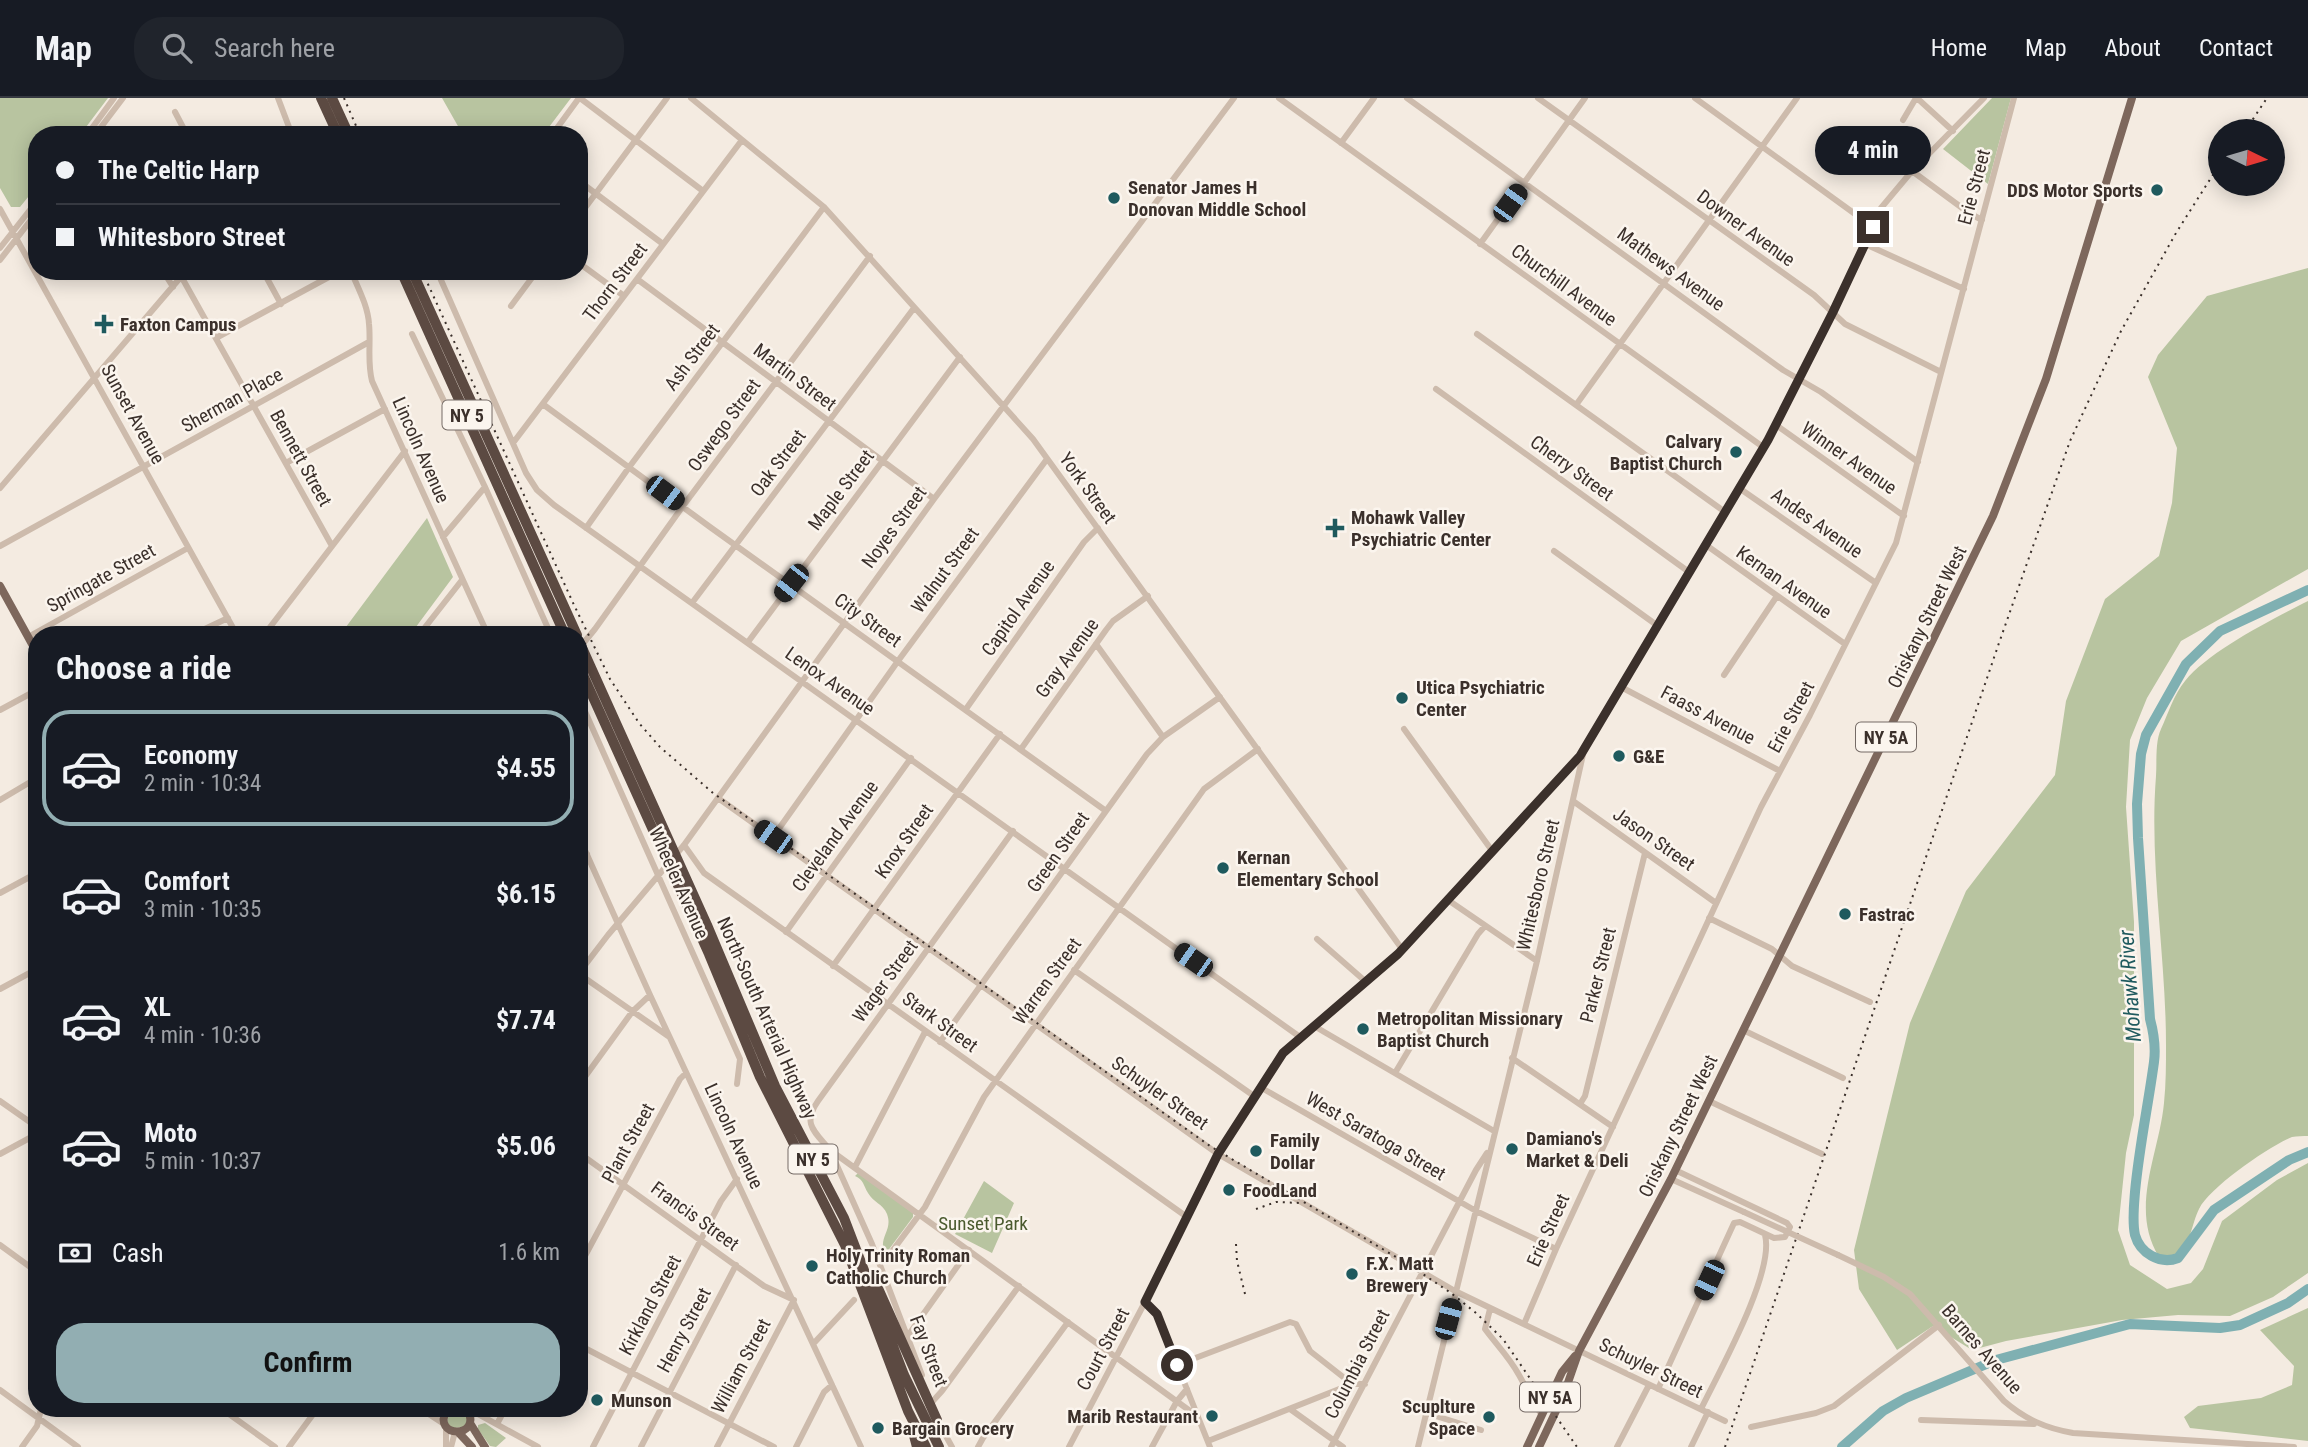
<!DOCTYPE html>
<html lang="en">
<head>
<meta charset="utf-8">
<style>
  body { margin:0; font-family:"Roboto Condensed",sans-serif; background:#20242c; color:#f1f3f6; height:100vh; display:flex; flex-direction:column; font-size:26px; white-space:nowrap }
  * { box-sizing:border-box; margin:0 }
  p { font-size:23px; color:#9ea1a6 }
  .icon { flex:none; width:38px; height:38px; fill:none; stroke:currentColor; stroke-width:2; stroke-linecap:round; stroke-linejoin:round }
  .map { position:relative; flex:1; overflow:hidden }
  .sheet { position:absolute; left:28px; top:528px; width:560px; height:791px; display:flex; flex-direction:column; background:#171b24; border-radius:28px; box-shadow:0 4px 18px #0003 }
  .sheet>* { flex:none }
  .top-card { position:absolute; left:28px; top:28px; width:560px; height:154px; border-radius:28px; box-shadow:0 4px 18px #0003; display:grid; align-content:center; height:154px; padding:0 28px; background:#171b24 }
  .needle { width:46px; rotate:95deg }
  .buttons { position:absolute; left:2208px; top:21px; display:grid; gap:14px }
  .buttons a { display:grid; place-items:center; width:77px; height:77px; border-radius:50%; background:#171b24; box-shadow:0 4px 18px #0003; font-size:35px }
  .end { position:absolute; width:32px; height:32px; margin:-16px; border:9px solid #3b302b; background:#fff; box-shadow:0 0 0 4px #fff }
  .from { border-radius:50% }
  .bubble { position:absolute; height:49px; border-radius:24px; background:#171b24; box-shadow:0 4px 18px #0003; font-size:23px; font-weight:700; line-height:49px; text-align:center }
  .car { position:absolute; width:21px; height:42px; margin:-21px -10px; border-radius:9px; box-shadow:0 0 5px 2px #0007; background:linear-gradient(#222 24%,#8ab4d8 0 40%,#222 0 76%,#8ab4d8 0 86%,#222 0) }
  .top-card b { display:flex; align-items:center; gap:24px; height:66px; font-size:26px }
  .top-card b+b { border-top:2px solid #363941 }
  .top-card i { width:18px; height:18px; background:#f1f3f6 }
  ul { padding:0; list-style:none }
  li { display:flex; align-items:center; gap:21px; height:116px; margin:0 14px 10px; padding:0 14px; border:4px solid transparent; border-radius:28px }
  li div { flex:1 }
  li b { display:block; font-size:26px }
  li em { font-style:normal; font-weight:700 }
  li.selected { border-color:#92aeb2 }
  li>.icon { width:63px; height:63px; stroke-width:1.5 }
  h2 { padding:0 28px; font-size:32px; line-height:84px }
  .pay { display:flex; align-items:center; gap:18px; height:77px; padding:0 28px; font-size:26px }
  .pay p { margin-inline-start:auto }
  .primary-button { display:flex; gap:14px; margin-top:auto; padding:14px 28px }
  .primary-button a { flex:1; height:80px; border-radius:28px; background:#92aeb2; color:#111; font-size:28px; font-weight:700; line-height:80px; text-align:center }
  header { display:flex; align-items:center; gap:42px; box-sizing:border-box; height:98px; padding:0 35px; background:#171b24; border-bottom:2px solid #363941 }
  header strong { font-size:33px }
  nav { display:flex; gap:38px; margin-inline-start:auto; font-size:24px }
  .search { width:490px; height:63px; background:#20242c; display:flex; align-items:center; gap:18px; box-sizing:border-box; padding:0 24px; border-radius:28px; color:#9ea1a6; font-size:26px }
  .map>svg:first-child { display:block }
  .green { fill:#b8c4a0 }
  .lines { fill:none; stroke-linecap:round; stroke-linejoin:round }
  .river { stroke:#7fb0b2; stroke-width:10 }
  .minor { stroke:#cdbbac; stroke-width:6 }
  .major { stroke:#7d675c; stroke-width:8 }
  .highway { stroke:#5c4a42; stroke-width:10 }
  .rail { stroke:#3b302b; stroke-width:2; stroke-dasharray:2 5; stroke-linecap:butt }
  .minor-bridge { stroke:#cdbbac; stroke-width:6 }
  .route { stroke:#3b302b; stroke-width:9 }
  .poi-dot { fill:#1f5a5e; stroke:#fbf5ee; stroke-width:2.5 }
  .labels { text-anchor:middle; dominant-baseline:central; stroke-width:5; stroke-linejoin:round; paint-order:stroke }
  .shield { fill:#fbf5ee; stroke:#756b66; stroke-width:2 }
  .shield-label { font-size:18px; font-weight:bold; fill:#3b302b }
  .poi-label { font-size:19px; font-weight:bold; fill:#3b302b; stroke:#fbf5ee; text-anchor:start }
  .street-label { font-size:19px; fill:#3b302b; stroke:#fbf5ee }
  .park-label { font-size:19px; fill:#4a5a2e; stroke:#fbf5ee }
  .water-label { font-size:21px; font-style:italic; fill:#1f5a5e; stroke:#fbf5ee }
</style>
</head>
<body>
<header>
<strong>Map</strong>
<div class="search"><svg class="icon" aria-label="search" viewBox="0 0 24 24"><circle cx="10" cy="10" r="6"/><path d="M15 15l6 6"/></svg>Search here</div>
<nav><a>Home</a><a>Map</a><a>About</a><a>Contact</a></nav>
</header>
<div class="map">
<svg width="2308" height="1349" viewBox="0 0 2308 1349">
  <rect width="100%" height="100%" fill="#f4ebe1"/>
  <path class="green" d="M0 0H108L80 37H37V88L20 109H11L0 90Z
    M442 0H571L543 37H463Z
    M1992 0H2011L1988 86 1943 51Z
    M2308 170V471L2181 543 2147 600 2130 642 2126 709 2134 824V1017L2126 1055 2118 1132 2130 1167 2167 1191 2191 1185 2203 1171 2222 1123 2277 1082 2308 1065V1175L2273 1199 2230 1218 2178 1217 2122 1222 2006 1243 1972 1252 1933 1228 1897 1252 1859 1191 1854 1152 1910 925 1966 793 2055 677 2066 603 2105 501 2159 458 2172 405 2177 350 2148 279 2158 257 2207 198Z
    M427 420 453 479 410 537H340Z
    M2308 503V1038C2303 1038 2297 1038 2292 1039 2268 1049 2210 1089 2199 1111 2192 1125 2191 1144 2179 1156 2174 1161 2166 1160 2159 1159 2129 1110 2159 1057 2164 1005 2166 986 2166 966 2166 947 2166 857 2149 767 2156 678 2157 663 2155 644 2161 631 2168 616 2174 596 2185 583 2209 553 2273 521 2308 503Z
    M858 1075 913 1115V1119L887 1154H884C879 1138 893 1132 887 1116 883 1106 873 1104 868 1095 863 1087 864 1082 855 1078Z
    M984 1083 1014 1105 992 1155 955 1136Z
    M2308 1210V1343L2190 1330 2184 1319 2198 1308 2261 1300 2292 1287 2294 1268 2260 1232Z
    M447 1311H467L468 1328 448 1331Z
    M485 1325 506 1340 496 1349 490 1348 478 1331V1327Z"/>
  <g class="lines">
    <path class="river" d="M2308 492 2220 533 2186 566 2146 637 2141 656 2137 706 2138 740 2150 921C2154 936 2156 949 2154 964 2148 1008 2139 1050 2135 1094 2134 1107 2132 1124 2135 1137 2140 1155 2160 1167 2178 1160L2214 1112 2289 1062 2308 1054
      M1842 1349 1883 1313 1906 1300 1996 1262 2130 1226 2220 1230 2240 1227 2288 1205 2308 1191"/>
    <path class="minor" d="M278 0 292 37
      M580 0 703 93
      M691 0 824 109 1033 341 1402 851
      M1279 0 1763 349
      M1407 0 1783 272 1821 294 1918 364
      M1538 0 1814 197 1845 226 1941 274
      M1695 0 1873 129
      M1917 0 1953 33
      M175 14 187 37
      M1903 22 1916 0
      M87 37 114 0
      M95 37 123 0
      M552 37 579 0
      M1341 45 1374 0
      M1912 73 1969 115 1982 122
      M579 83 663 146
      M0 111 237 537
      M579 118 667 0
      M1480 146 1585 0
      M1865 146 1964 191
      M0 150 37 103
      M0 162 37 114
      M579 165 624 198
      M163 173 173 189
      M263 173 281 206
      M351 173C358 190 368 208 369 226 371 245 367 264 372 283L488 537
      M437 173 526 375 537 392 554 407 1300 939
      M181 178 332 448
      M637 181 934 401
      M511 208 537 173
      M412 236 485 389 551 537
      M1477 236 1725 414
      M216 240 340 173
      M1436 291 1689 474
      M544 307 710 429 1106 713
      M1576 307 1797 0
      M1776 327 1904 418
      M513 345 742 42
      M286 365 385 311
      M0 390 186 173
      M1739 390 1876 485
      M586 430 630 368 824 109
      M443 439 485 389
      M1706 447 1845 546
      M0 448 369 244
      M1554 453 1658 528
      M692 505 914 210
      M192 537 228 520
      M264 537 405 353
      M419 537 462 482
      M28 539 188 450
      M748 544 960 259
      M1096 546 1163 639
      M581 548 595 531 683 408 870 158
      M1724 577 1777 498
      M1621 589 1780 673
      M579 600 740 961 737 986
      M966 611 1084 444 1098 430
      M0 612 37 592
      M1404 631 1493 754
      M1021 651 1106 532 1113 523 1148 498
      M718 700 1218 1056 1455 1193 1725 1323
      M0 702 37 680
      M1573 703 1716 805
      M1013 733 818 1003C802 1026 814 1033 830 1052L1197 1318
      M579 739 650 897 861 1349
      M773 739 898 563 1047 361
      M684 747 704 775 1187 1119
      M579 765 587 756
      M0 795 37 775
      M1448 802 1537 863
      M1709 820 1772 851 1792 868 1870 904
      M786 834 911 660
      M1317 841 1365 883
      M833 868 1000 636
      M1074 872 1254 998
      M579 875 608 837 684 747 934 401 1234 0
      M579 876 668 938
      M0 891 37 871
      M1314 928 1494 1033
      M1743 932 1843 980
      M940 944 1147 656 1163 639 1220 599
      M1512 960 1613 1029
      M1395 975 1478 836 1485 828
      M579 987 632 914 650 897
      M1260 989 1476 1113 1556 1151
      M0 1003 37 1029
      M1709 1003 1822 1056
      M1580 1006 1585 998 1645 755
      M830 1052 872 1146 922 1277
      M579 1055 764 1188 794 1202
      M0 1056 37 1036
      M855 1069 925 934
      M1671 1081 1744 1114
      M0 1147 37 1174
      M890 1156 925 1109 984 999 1204 691 1258 651
      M1838 1157 1884 1179 1910 1196 2004 1303C2025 1321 2045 1330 2073 1335L2294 1349
      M579 1169 680 981 686 975
      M1145 1204 1157 1216 1210 1349
      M1490 1211 1485 1231C1496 1246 1510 1260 1519 1277 1527 1291 1532 1304 1542 1317
      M1524 1226 1556 1151 1761 709 1810 617 1896 445 2014 0
      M907 1239 969 1152
      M814 1245 854 1202
      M579 1247 774 1349
      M1177 1267 1290 1224 1296 1226 1310 1253 1352 1286
      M1658 1291 1734 1125 1740 1124 1774 1140 1785 1139 1790 1129 1787 1125 1675 1072
      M0 1292 78 1349
      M932 1304 942 1293 1019 1188
      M222 1311 275 1349
      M421 1311 444 1326
      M425 1311 440 1315 446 1311
      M469 1311 538 1349
      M1290 1311 1343 1349
      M1701 1311C1719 1274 1775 1174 1765 1137
      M1426 1315 1481 1332
      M936 1320 952 1349
      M1921 1322 2034 1326
      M497 1326 505 1311
      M446 1328V1349
      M1751 1329 1816 1315 1834 1308 1939 1227
      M1208 1343 1352 1286H1365
      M22 1349 37 1328 41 1311
      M289 1349 317 1311
      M451 1349 455 1334
      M593 1349 721 1103 737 1081
      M641 1349 736 1167
      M717 1349 794 1202
      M796 1349 824 1294 832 1287
      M978 1349 983 1340 1068 1224
      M1069 1349 1145 1204 1218 1056 1283 955 1398 856 1581 656
      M1152 1349 1177 1303 1187 1291
      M1331 1349 1476 1072 1487 1055
      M1418 1349 1537 863 1584 652 1768 342 1833 214 1881 110 1912 73 1984 0
      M1617 1349 1649 1287
      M1691 1349 1708 1314"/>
    <path class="major" d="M0 488 37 555
      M447 1311C430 1341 484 1341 467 1311
      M470 1325 485 1349
      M458 1334 472 1349
      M1527 1349 1562 1274 1575 1258
      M1539 1349 1564 1296 1579 1253 1671 1081 1993 418 2046 281 2132 0"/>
    <path class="highway" d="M321 0 338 37
      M332 0 349 37
      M401 173 565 537
      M412 173 577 537
      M579 543 707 827 775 988 844 1120 904 1277 939 1349
      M579 568 709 856 760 979 845 1147 908 1313 926 1349
      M873 1179 937 1322
      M912 1330 917 1349"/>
    <path class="rail" d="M344 0 360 37
      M2245 33 2267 0
      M422 173 574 507 610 581 639 625 660 649 713 695 1210 1048 1411 1168 1451 1195 1476 1215 1503 1241 1577 1349
      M1256 1111 1276 1104 1301 1105
      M1236 1146 1237 1163 1245 1196
      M1725 1349 1999 545 2070 343 2121 233 2176 135 2221 64"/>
    <path class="minor-bridge" d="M1744 1114 1838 1157"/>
  </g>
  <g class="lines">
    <path class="route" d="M1177 1267 1157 1216 1145 1204 1218 1056 1283 955 1398 856 1580 658 1768 342 1833 214 1873 129"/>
  </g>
  <g class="poi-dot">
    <circle cx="2157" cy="92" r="7"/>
    <circle cx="1114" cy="100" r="7"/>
    <path d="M100.5 215.5h7v7h7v7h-7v7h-7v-7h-7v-7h7z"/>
    <circle cx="1736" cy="354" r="7"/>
    <path d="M1331.5 419.5h7v7h7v7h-7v7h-7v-7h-7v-7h7z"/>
    <circle cx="1402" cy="600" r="7"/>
    <circle cx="1619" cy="658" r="7"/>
    <circle cx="1223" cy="770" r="7"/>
    <circle cx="1845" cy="816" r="7"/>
    <circle cx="1363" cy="931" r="7"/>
    <circle cx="1512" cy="1051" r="7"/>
    <circle cx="1256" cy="1053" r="7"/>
    <circle cx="1229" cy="1092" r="7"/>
    <circle cx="812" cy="1168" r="7"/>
    <circle cx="1352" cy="1176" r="7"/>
    <circle cx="597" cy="1302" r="7"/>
    <circle cx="1212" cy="1318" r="7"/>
    <circle cx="1489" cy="1319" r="7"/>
    <circle cx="878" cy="1330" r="7"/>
  </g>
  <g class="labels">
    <g class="shield">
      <rect x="442.5" y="302.5" width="49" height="29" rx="5"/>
      <rect x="1856" y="624.5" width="60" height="29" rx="5"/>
      <rect x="788.5" y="1046.5" width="49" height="29" rx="5"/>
      <rect x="1520" y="1284.5" width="60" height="29" rx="5"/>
    </g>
    <g class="shield-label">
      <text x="467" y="317">NY 5</text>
      <text x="1886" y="639">NY 5A</text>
      <text x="813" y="1061">NY 5</text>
      <text x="1550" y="1299">NY 5A</text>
    </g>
    <g class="poi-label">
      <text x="1128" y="89">Senator James H<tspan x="1128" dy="22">Donovan Middle School</tspan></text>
      <text x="2143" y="92" text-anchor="end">DDS Motor Sports</text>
      <text x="120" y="226">Faxton Campus</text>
      <text x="1722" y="343" text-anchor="end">Calvary<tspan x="1722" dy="22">Baptist Church</tspan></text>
      <text x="1351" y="419">Mohawk Valley<tspan x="1351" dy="22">Psychiatric Center</tspan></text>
      <text x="1416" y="589">Utica Psychiatric<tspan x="1416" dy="22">Center</tspan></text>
      <text x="1633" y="658">G&amp;E</text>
      <text x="1237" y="759">Kernan<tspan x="1237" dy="22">Elementary School</tspan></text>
      <text x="1859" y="816">Fastrac</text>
      <text x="1377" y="920">Metropolitan Missionary<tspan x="1377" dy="22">Baptist Church</tspan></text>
      <text x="1526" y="1040">Damiano's<tspan x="1526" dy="22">Market &amp; Deli</tspan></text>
      <text x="1270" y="1042">Family<tspan x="1270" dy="22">Dollar</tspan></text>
      <text x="1243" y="1092">FoodLand</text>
      <text x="826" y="1157">Holy Trinity Roman<tspan x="826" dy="22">Catholic Church</tspan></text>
      <text x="1366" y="1165">F.X. Matt<tspan x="1366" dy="22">Brewery</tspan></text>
      <text x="611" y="1302">Munson</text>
      <text x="1475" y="1308" text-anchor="end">Scuplture<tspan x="1475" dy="22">Space</tspan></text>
      <text x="1198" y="1318" text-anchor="end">Marib Restaurant</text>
      <text x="892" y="1330">Bargain Grocery</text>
    </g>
    <g class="street-label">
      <text transform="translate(1974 89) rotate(-75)">Erie Street</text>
      <text transform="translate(1746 130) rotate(36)">Downer Avenue</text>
      <text transform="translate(1671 171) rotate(36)">Mathews Avenue</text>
      <text transform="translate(615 184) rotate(-53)">Thorn Street</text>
      <text transform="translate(1564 187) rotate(36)">Churchill Avenue</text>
      <text transform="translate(692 259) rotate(-53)">Ash Street</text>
      <text transform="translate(795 279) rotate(37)">Martin Street</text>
      <text transform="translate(232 302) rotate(-29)">Sherman Place</text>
      <text transform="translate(133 316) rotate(61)">Sunset Avenue</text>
      <text transform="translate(724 327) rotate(-54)">Oswego Street</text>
      <text transform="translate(421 352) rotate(66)">Lincoln Avenue</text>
      <text transform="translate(301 360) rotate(61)">Bennett Street</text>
      <text transform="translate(1849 360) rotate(35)">Winner Avenue</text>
      <text transform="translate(778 365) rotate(-53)">Oak Street</text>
      <text transform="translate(1572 370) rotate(36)">Cherry Street</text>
      <text transform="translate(1088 390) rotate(54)">York Street</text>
      <text transform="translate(841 392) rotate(-53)">Maple Street</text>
      <text transform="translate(1817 425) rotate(35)">Andes Avenue</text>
      <text transform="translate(894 429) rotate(-54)">Noyes Street</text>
      <text transform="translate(945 472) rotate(-54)">Walnut Street</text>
      <text transform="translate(101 480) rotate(-29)">Springate Street</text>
      <text transform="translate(1784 484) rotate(35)">Kernan Avenue</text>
      <text transform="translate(1018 510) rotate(-55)">Capitol Avenue</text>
      <text transform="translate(1927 519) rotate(-64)">Oriskany Street West</text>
      <text transform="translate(868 522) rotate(36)">City Street</text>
      <text transform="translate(1067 560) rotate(-54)">Gray Avenue</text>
      <text transform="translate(830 583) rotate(35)">Lenox Avenue</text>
      <text transform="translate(1708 617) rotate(28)">Faass Avenue</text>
      <text transform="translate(1791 619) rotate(-62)">Erie Street</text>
      <text transform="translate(835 738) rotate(-54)">Cleveland Avenue</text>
      <text transform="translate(1654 741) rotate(35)">Jason Street</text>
      <text transform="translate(904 743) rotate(-55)">Knox Street</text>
      <text transform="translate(1058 754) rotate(-55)">Green Street</text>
      <text transform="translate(679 785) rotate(66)">Wheeler Avenue</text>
      <text transform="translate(1538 787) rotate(-77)">Whitesboro Street</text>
      <text transform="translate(1598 877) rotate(-76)">Parker Street</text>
      <text transform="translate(885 883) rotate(-54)">Wager Street</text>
      <text transform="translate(1047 883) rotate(-54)">Warren Street</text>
      <text transform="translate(767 920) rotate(66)">North-South Arterial Highway</text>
      <text transform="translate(940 924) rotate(36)">Stark Street</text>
      <text transform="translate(1160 995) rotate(35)">Schuyler Street</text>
      <text transform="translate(1678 1028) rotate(-64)">Oriskany Street West</text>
      <text transform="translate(734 1038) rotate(65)">Lincoln Avenue</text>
      <text transform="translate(1376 1038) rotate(30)">West Saratoga Street</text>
      <text transform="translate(628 1045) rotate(-61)">Plant Street</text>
      <text transform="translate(695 1118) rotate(36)">Francis Street</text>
      <text transform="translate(1548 1132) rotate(-66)">Erie Street</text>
      <text transform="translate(650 1207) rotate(-62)">Kirkland Street</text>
      <text transform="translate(684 1232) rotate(-62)">Henry Street</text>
      <text transform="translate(1103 1251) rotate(-62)">Court Street</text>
      <text transform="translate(1982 1251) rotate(49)">Barnes Avenue</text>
      <text transform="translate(929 1253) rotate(69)">Fay Street</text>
      <text transform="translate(1357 1266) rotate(-63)">Columbia Street</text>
      <text transform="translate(741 1268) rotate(-62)">William Street</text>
      <text transform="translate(1651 1270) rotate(26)">Schuyler Street</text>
    </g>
    <g class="park-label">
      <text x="983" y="1125">Sunset Park</text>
    </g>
    <g class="water-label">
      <text transform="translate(2130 888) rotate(-94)">Mohawk River</text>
    </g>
  </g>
</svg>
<div class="buttons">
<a><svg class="needle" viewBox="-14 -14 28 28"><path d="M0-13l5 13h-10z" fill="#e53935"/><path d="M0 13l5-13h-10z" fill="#9ea1a6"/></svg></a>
</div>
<i class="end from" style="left:1177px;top:1267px"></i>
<i class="end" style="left:1873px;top:129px"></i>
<div class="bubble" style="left:1815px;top:28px;width:116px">4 min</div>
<i class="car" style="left:1510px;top:105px;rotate:36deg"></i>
<i class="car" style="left:665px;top:395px;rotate:127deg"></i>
<i class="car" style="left:791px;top:485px;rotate:218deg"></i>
<i class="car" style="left:773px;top:739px;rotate:305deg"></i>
<i class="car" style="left:1193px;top:862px;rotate:305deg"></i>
<i class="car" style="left:1709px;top:1182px;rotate:205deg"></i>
<i class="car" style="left:1448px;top:1221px;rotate:15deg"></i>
<div class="top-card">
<b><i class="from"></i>The Celtic Harp</b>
<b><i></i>Whitesboro Street</b>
</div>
<section class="sheet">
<h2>Choose a ride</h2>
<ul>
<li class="selected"><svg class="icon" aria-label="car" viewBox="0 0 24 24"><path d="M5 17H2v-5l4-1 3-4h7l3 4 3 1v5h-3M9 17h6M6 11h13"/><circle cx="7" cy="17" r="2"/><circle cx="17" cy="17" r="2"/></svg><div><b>Economy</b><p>2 min · 10:34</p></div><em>$4.55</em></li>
<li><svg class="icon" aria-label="car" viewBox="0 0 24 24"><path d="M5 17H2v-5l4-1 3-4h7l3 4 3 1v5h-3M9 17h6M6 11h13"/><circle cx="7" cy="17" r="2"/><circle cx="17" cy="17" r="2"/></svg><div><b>Comfort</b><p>3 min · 10:35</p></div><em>$6.15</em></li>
<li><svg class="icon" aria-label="car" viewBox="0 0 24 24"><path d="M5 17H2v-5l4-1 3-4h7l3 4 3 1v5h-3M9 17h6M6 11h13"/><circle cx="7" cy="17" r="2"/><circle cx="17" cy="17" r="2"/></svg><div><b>XL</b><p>4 min · 10:36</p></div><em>$7.74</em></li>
<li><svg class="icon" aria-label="car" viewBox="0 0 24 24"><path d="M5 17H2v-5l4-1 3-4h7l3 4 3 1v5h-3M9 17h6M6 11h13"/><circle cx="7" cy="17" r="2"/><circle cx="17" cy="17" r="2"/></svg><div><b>Moto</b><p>5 min · 10:37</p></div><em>$5.06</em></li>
</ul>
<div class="pay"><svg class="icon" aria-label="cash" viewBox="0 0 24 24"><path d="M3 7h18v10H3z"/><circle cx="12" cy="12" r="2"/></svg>Cash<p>1.6 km</p></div>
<div class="primary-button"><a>Confirm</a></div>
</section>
</div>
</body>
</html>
